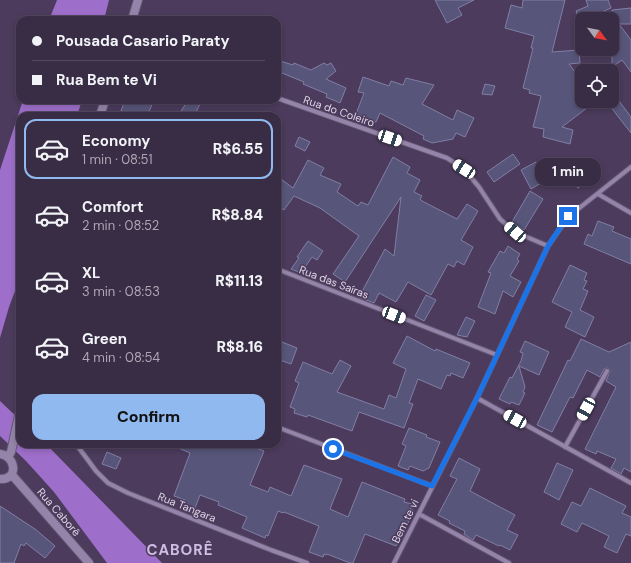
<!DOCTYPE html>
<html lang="en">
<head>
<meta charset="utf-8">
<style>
  body { margin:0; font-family:"DM Sans",sans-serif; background:#40344c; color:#f1f3f6; height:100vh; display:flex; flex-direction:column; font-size:15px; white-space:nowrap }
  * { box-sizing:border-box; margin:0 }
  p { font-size:13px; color:#aba7b3 }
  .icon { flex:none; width:22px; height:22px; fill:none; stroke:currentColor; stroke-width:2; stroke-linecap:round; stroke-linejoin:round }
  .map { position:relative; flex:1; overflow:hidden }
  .details { position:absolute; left:16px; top:112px; width:265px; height:336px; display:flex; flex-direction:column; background:#392c45; border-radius:12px; box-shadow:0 2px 6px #0003,0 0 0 1px #53485e }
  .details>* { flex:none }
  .guide { position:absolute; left:16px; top:16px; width:265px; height:88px; border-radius:12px; box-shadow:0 2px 6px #0003,0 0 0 1px #53485e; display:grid; align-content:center; height:88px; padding:0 16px; background:#392c45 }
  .needle { width:26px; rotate:122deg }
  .fabs { position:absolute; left:575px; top:12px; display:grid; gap:8px }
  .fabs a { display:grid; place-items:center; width:44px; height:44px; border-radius:8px; background:#392c45; box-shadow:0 2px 6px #0003,0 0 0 1px #53485e; font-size:20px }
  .end { position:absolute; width:18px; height:18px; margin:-9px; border:5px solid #1a73e8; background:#fff; box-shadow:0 0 0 2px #fff }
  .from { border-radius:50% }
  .bubble { position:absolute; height:28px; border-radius:12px; background:#392c45; box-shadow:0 2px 6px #0003,0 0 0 1px #53485e; font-size:13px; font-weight:800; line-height:28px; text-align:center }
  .car { position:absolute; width:12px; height:24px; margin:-12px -6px; border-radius:5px; box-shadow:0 0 3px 1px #0007; background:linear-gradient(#fff 24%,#345 0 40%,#fff 0 76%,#345 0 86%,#fff 0) }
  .guide b { display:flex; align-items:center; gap:14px; height:38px; font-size:15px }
  .guide b+b { border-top:1px solid #53485e }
  .guide i { width:10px; height:10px; background:#f1f3f6 }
  ul { padding:7px 0 0; list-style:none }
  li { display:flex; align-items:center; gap:12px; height:60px; margin:0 8px 6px; padding:0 8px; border:2px solid transparent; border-radius:12px }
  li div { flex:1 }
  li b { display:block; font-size:15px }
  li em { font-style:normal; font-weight:800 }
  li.selected { border-color:#90b9f0 }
  li>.icon { width:36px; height:36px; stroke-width:1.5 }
  .cta { display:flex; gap:8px; margin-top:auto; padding:8px 16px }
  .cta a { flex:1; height:46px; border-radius:12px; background:#90b9f0; color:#111; font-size:16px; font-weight:800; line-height:46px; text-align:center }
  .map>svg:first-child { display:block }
  .water { fill:#9d6eca }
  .building { fill:#575579; stroke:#817fa5 }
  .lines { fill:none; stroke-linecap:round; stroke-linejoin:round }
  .street-casing { stroke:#655873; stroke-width:6 }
  .secondary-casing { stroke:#655873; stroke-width:10 }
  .street { stroke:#9584a9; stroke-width:4 }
  .secondary { stroke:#9584a9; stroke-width:8 }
  .route { stroke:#1a73e8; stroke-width:5 }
  .labels { text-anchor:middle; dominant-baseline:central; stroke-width:3; stroke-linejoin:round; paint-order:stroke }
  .street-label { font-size:11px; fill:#ded5e9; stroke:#4c3b5c }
  .district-label { font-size:15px; font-weight:bold; letter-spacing:1px; fill:#cfbde4; stroke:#4c3b5c }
</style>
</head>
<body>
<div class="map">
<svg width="631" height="563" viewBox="0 0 631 563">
  <rect width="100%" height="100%" fill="#4c3b5c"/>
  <path class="water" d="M57 0H109L104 20H49Z
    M23 100H82L77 116H20V278L9 307 0 338V170Z
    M0 401 20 420V444H46L162 563H107L54 492 26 461 0 436Z"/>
  <path class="building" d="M435 0H474L458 8 462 15 447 23Z
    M523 0H565L552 52 579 50 580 63 569 64 582 81V101H596L562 127 573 130 570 144 543 137 544 129 533 127 541 96 529 93 530 90 523 88 533 48H531L534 36 505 28 511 5 522 8Z
    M586 0H608L611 8 590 17 579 19 576 11 588 6Z
    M631 8V24H619L631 40V72L622 60 612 67V10Z
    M277 60 293 65 294 63 311 70 324 63 327 65 331 63 336 71 326 79 346 88 340 103 326 97 327 94 303 84 304 82 277 71Z
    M363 77 389 86 391 81 403 85 406 78 434 85 422 104 453 120 457 110 474 118 465 137 456 133 453 139 432 143 423 139 424 136 380 113 376 122 356 114 364 93 358 92Z
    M485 84 495 86 492 95 482 94Z
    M125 100H154L147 116H133L121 111Z
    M188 100H202L194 116H178Z
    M606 101H619L631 117V133Z
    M299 137 310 142 305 151 295 146Z
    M513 154 520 164 494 182 487 172Z
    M393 157 410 167 407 173 420 180 414 192 422 196 420 199 422 201 457 219 467 204 478 211 461 240 473 247 464 265 457 261 454 267 448 264 431 295 408 282 396 302 379 293 374 303 359 297 385 249 394 256 401 197 345 282 333 274 359 236 320 208 294 196 284 210 277 205V176L293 188 308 160 324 168 320 175 341 184 337 192 358 206 361 202 368 205Z
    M536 162 546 180 531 189 521 170Z
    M584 167 591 177 578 188 570 178Z
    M530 191 543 199 524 230 512 222Z
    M598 221 614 227 612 231 631 239V264L584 244 588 234 592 236Z
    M308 241 323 251 317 260 312 257 301 273 291 269 299 258 297 257Z
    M508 246 520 254 517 259 519 261 510 276 521 282 513 297 503 291 495 314 478 307 491 273 488 272 500 251 504 253Z
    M570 265 587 273 584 280 587 281 583 289 588 291 580 310 594 317 585 337 565 327 572 312 552 302Z
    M426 295 436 300 424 321 415 316Z
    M466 317 475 321 467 337 457 335Z
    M407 336 435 351 436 349 470 363 463 378 451 373 450 376 447 375 441 389 418 379 409 403 413 404 404 428 359 412 352 431 308 415 307 417 294 413 295 409 290 407 299 383 295 381 303 362 332 374 340 360 351 366 337 392 384 409 389 395 396 398 406 369 393 363Z
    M581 339 609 352 631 342V472L624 468 621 474 611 468 616 459 597 451 596 454 585 449 616 387 606 381 610 371 608 368 604 369 600 377 587 370 573 398 570 397 552 432 537 425 568 360 570 361Z
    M277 340 297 348 291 364 277 359Z
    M525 341 549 352 539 375 519 366 525 387 523 392 525 393 519 405 511 402 510 404 499 399 510 377 512 378 521 361 523 353 520 352Z
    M409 428 427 435 426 437 440 442 429 468 423 471 410 466 408 470 398 466 406 446 402 444Z
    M169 444H245L264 451 250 485 268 492 270 487 291 496 304 465 342 479 330 509 348 517 362 482 405 499 404 502 412 504 410 508 414 511 396 546 365 534 353 563H350L327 554 326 555 324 554 323 557 309 552 319 526 284 512 283 513 278 511 268 536 266 535 265 538 242 528 247 517 218 505 219 502 200 495 193 513 181 508 185 500 174 496 190 453Z
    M107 452 121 458 116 469 102 464Z
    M459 458 480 469 470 491 515 515 507 530 518 535 510 550 500 545 499 546 476 535 473 540 464 534 465 531 449 523 450 521 438 515 457 479 450 476Z
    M557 463 573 470 559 500 544 492Z
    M590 488 626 506 622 513 631 517V536L626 534 617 553 604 547 609 536 582 523 577 532 561 524 572 502 581 506Z
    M0 506 35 529 55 546 45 558 26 543 24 546 21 544 14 563H0Z"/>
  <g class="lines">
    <defs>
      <path id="street" d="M277 98 447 158 464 169 479 187 500 219 515 232 548 246
        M598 194 631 213
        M277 269 497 355
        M477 398 631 483
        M277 427 432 486
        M76 444 96 471 108 483 128 493 271 550 307 563
        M565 447 607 371
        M419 514 509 563
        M394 563 477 398 548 246 568 217 631 167"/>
      <path id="secondary" d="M132 20 138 0
        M100 116 105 100
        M0 454C16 456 19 480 0 479
        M8 457 11 452 20 411
        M12 475 89 563"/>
    </defs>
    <use href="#street" class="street-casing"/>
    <use href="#secondary" class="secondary-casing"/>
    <use href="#street" class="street"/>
    <use href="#secondary" class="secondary"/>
  </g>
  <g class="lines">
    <path class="route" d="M333 449 432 486 477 398 548 246 568 216"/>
  </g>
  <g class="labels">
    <g class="street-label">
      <text transform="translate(339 111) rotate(19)">Rua do Coleiro</text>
      <text transform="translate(334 282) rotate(21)">Rua das Saíras</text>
      <text transform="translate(187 507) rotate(22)">Rua Tangara</text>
      <text transform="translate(59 512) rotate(49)">Rua Caborê</text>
      <text transform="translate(405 521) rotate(-64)">Bem te vi</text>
    </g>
    <g class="district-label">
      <text x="180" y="550">CABORÊ</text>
    </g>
  </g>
</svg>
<div class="fabs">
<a><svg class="needle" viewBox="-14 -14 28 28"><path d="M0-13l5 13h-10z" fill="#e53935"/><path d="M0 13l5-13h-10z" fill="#aba7b3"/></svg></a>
<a><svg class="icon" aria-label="locate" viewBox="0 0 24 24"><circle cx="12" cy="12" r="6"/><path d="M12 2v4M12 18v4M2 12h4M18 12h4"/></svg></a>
</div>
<i class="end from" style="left:333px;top:449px"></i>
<i class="end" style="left:568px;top:216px"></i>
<div class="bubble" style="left:535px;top:158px;width:66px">1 min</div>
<i class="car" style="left:390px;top:138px;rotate:109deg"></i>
<i class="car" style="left:464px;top:169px;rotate:303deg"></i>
<i class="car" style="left:515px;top:232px;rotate:311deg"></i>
<i class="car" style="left:394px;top:315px;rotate:111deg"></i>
<i class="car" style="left:586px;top:409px;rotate:209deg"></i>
<i class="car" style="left:515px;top:419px;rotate:299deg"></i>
<div class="guide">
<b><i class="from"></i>Pousada Casario Paraty</b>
<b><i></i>Rua Bem te Vi</b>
</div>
<section class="details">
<ul>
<li class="selected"><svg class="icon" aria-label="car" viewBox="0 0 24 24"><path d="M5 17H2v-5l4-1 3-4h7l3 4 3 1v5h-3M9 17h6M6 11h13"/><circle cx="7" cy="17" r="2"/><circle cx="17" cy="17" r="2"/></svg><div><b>Economy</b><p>1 min · 08:51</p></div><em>R$6.55</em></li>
<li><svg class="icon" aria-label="car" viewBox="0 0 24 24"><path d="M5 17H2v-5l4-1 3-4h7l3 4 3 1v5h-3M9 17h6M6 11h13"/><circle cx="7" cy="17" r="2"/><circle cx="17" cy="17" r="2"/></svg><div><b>Comfort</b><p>2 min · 08:52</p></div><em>R$8.84</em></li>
<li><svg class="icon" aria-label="car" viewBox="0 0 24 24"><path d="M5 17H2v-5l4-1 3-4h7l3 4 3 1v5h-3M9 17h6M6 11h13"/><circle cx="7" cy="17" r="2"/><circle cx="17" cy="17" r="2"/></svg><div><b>XL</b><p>3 min · 08:53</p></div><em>R$11.13</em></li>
<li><svg class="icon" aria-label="car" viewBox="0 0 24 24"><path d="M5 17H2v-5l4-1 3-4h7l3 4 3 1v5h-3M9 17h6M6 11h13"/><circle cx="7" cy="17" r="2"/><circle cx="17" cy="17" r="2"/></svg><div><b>Green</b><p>4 min · 08:54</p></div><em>R$8.16</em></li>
</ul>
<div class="cta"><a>Confirm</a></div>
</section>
</div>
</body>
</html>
